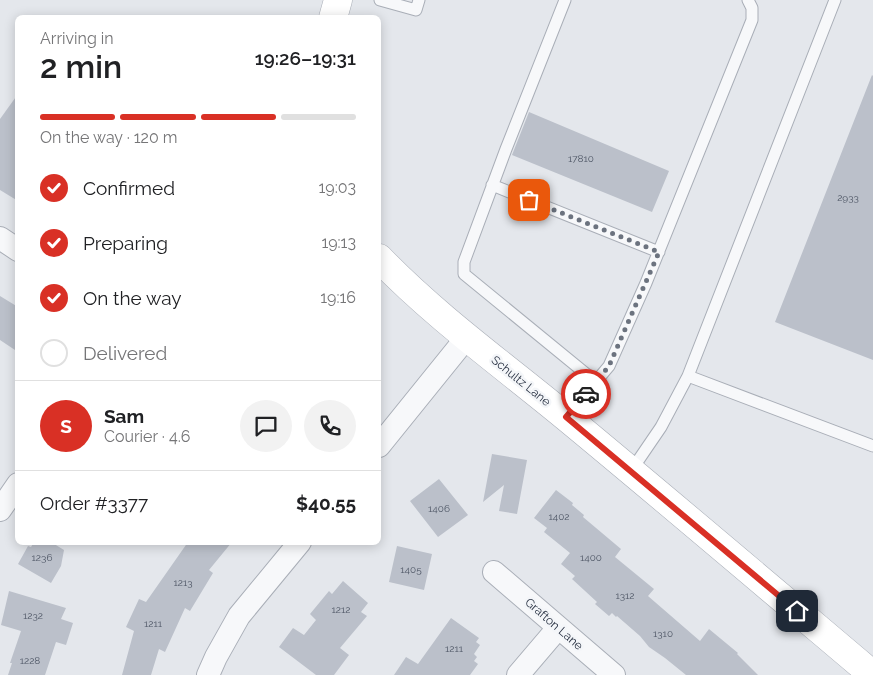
<!DOCTYPE html>
<html lang="en">
<head>
<meta charset="utf-8">
<style>
  body { margin:0; font-family:Raleway,sans-serif; background:#f2f2f2; color:#202124; height:100vh; display:flex; flex-direction:column; font-size:19px; white-space:nowrap }
  * { box-sizing:border-box; margin:0 }
  p { font-size:16px; color:#757577 }
  .icon { flex:none; width:28px; height:28px; fill:none; stroke:currentColor; stroke-width:2; stroke-linecap:round; stroke-linejoin:round }
  .map { position:relative; flex:1; overflow:hidden }
  .sheet { position:absolute; left:15px; top:15px; width:366px; height:530px; display:flex; flex-direction:column; background:#fff; border-radius:8px; box-shadow:0 2px 12px #0003 }
  .sheet>* { flex:none }
  .pin { position:absolute; display:grid; place-items:center; width:42px; height:42px; color:#fff; margin:-21px; border-radius:10px; box-shadow:0 2px 8px #0006 }
  .courier { position:absolute; display:grid; place-items:center; width:50px; height:50px; margin:-25px; border:4px solid #d93025; border-radius:50%; background:#fff; color:#222; box-shadow:0 1px 6px #0007 }
  .overview em { font-style:normal; font-weight:600 }
  .overview div { display:flex; flex-direction:column-reverse }
  .overview { display:flex; align-items:center; justify-content:space-between; height:85px; padding:0 25px }
  h1 { font-size:32px; font-weight:600; line-height:38px }
  .bar { display:grid; grid-template-columns:repeat(4,1fr); gap:8px 5px; align-content:center; height:60px; padding:0 25px }
  .bar i { height:6px; border-radius:4px; background:#e0e0e0 }
  .bar .selected { background:#d93025 }
  .bar p { grid-column:span 4 }
  .line { display:flex; align-items:center; gap:12px; padding:0 25px; border-top:1px solid #e0e0e0 }
  .line div { flex:1 }
  .round { display:grid; place-items:center; flex:none; width:52px; height:52px; border-radius:26px; background:#f2f2f2 }
  ol { padding:0 25px; list-style:none }
  li { display:flex; align-items:center; gap:15px; height:55px }
  li p { margin-inline-start:auto }
  li .icon { padding:5px; border-radius:50%; background:#d93025; color:#fff; stroke-width:4 }
  li:last-child { color:#757577 }
  li i { width:28px; height:28px; border:2px solid #e0e0e0; border-radius:50% }
  .map>svg:first-child { display:block }
</style>
</head>
<body>
<div class="map">
<svg width="873" height="675" viewBox="0 0 873 675">
  <rect width="100%" height="100%" fill="#e4e7ec"/>
  <!-- building -->
  <path fill="#bbc0ca" d="M 872,75 L 873,76 L 873,360 L 775,322 Z
    M 18,94 L 18,201 L 0,190 L 0,119 Z
    M 529,112 L 669,171 L 652,212 L 512,155 Z
    M 0,296 L 18,307 L 18,352 L 0,340 Z
    M 492,454 L 527,460 L 517,514 L 499,511 L 504,485 L 483,502 Z
    M 439,479 L 468,515 L 438,537 L 410,501 Z
    M 556,490 L 573,503 L 572,505 L 584,515 L 583,517 L 621,549 L 615,557 L 654,589 L 648,596 L 700,641 L 709,629 L 738,653 L 737,654 L 758,675 L 686,675 L 665,658 L 649,647 L 640,636 L 617,616 L 616,617 L 612,613 L 609,616 L 595,604 L 597,602 L 572,579 L 575,576 L 561,564 L 570,553 L 544,532 L 547,528 L 534,518 Z
    M 34,542 L 51,542 L 64,550 L 61,566 L 51,583 L 18,564 L 28,546 L 31,547 Z
    M 188,542 L 232,542 L 209,570 L 213,573 L 190,611 L 185,608 L 165,652 L 159,649 L 151,675 L 122,675 L 134,631 L 126,627 L 139,599 L 146,602 Z
    M 397,546 L 432,554 L 424,590 L 389,582 Z
    M 343,581 L 368,603 L 361,612 L 367,616 L 340,648 L 349,655 L 334,675 L 316,675 L 279,647 L 293,628 L 304,635 L 316,620 L 310,614 L 329,591 L 332,594 Z
    M 9,591 L 66,608 L 61,619 L 73,623 L 66,645 L 56,642 L 45,675 L 8,675 L 12,663 L 10,663 L 21,631 L 1,625 Z
    M 451,618 L 479,638 L 476,642 L 480,645 L 474,654 L 477,657 L 474,661 L 478,664 L 470,675 L 394,675 L 406,657 L 418,664 Z"/>
  <g fill="none" stroke-linecap="round" stroke-linejoin="round">
    <!-- lane casing -->
    <g stroke="#a9aeb7" stroke-width="13">
      <path id="lane" d="M 380,0 L 416,10 L 419,0
        M 565,0 L 506,149 L 464,262 L 464,274 L 596,382
        M 492,185 L 659,252
        M 688,376 L 873,446
        M 566,417 L 609,366 L 646,283 L 752,20 L 752,8 L 748,0
        M 631,471 L 661,427 L 688,376 L 835,0"/>
    </g>
    <!-- street casing -->
    <g stroke="#a9aeb7" stroke-width="24">
      <path id="street" d="M 0,238 L 18,250
        M 379,446 L 467,337
        M 0,510 L 18,484
        M 494,572 L 614,675
        M 208,675 L 216,657 L 239,616 L 300,542
        M 518,675 L 558,628"/>
    </g>
    <!-- secondary casing -->
    <g stroke="#a9aeb7" stroke-width="29">
      <path id="secondary" d="M 333,18 L 338,0
        M 379,258 C 436,317 503,365 566,417 C 669,502 771,589 873,675"/>
    </g>
    <!-- lane -->
    <use href="#lane" stroke="#f7f8fa" stroke-width="11"/>
    <!-- street -->
    <use href="#street" stroke="#f7f8fa" stroke-width="22"/>
    <!-- secondary -->
    <use href="#secondary" stroke="#fff" stroke-width="28"/>
  </g>
  <g fill="none" stroke-linecap="round" stroke-linejoin="round">
    <!-- done -->
    <path stroke="#6c737f" stroke-width="5" stroke-dasharray="0 9" d="M 529,200 L 659,252 L 609,366 L 586,394"/>
    <!-- route -->
    <path stroke="#d93025" stroke-width="6" d="M 586,394 L 566,417 L 797,611"/>
  </g>
  <g text-anchor="middle" stroke-width="5" stroke-linejoin="round" paint-order="stroke">
    <!-- number labels -->
    <g font-size="10" fill="#4f5766">
      <text x="581" y="162">17810</text>
      <text x="848" y="201">2933</text>
      <text x="439" y="512">1406</text>
      <text x="559" y="520">1402</text>
      <text x="42" y="561">1236</text>
      <text x="591" y="561">1400</text>
      <text x="411" y="573">1405</text>
      <text x="183" y="586">1213</text>
      <text x="625" y="599">1312</text>
      <text x="341" y="613">1212</text>
      <text x="33" y="619">1232</text>
      <text x="153" y="627">1211</text>
      <text x="663" y="637">1310</text>
      <text x="454" y="652">1211</text>
      <text x="30" y="664">1228</text>
    </g>
    <!-- street labels -->
    <g font-size="12" fill="#2b3445" stroke="#f4f6f9">
      <text transform="translate(521 381) rotate(39)" y="4">Schultz Lane</text>
      <text transform="translate(554 624) rotate(41)" y="4">Grafton Lane</text>
    </g>
  </g>
</svg>
<div class="pin" style="left:529px;top:200px;background:#ea580c"><svg class="icon" aria-label="bag" viewBox="0 0 24 24"><path d="M5 8h14l-1 12H6zM9 8a3 3 0 0 1 6 0"/></svg></div>
<div class="pin" style="left:797px;top:611px;background:#1f2937"><svg class="icon" aria-label="home" viewBox="0 0 24 24"><path d="M3 11l9-7 9 7M6 9v11h12V9"/></svg></div>
<div class="courier" style="left:586px;top:394px"><svg class="icon" aria-label="car" viewBox="0 0 24 24"><path d="M5 17H2v-5l4-1 3-4h7l3 4 3 1v5h-3M9 17h6M6 11h13"/><circle cx="7" cy="17" r="2"/><circle cx="17" cy="17" r="2"/></svg></div>
<section class="sheet">
<div class="overview"><div><h1>2 min</h1><p>Arriving in</p></div><em>19:26–19:31</em></div>
<div class="bar"><i class="selected"></i><i class="selected"></i><i class="selected"></i><i></i><p>On the way · 120 m</p></div>
<ol>
<li><svg class="icon" aria-label="check" viewBox="0 0 24 24"><path d="M5 12l5 5 9-10"/></svg>Confirmed<p>19:03</p></li>
<li><svg class="icon" aria-label="check" viewBox="0 0 24 24"><path d="M5 12l5 5 9-10"/></svg>Preparing<p>19:13</p></li>
<li><svg class="icon" aria-label="check" viewBox="0 0 24 24"><path d="M5 12l5 5 9-10"/></svg>On the way<p>19:16</p></li>
<li><i></i>Delivered</li>
</ol>
<div class="line" style="height:90px"><b class="round" style="background:#d93025;color:#fff">S</b><div><b>Sam</b><p>Courier · 4.6</p></div><a class="round"><svg class="icon" aria-label="chat" viewBox="0 0 24 24"><path d="M4 5h16v11H9l-5 4z"/></svg></a><a class="round"><svg class="icon" aria-label="phone" viewBox="0 0 24 24"><path d="M5 4h4l2 5-3 2q2 4 5 5l2-3 5 2v4C11 20 4 13 5 4z"/></svg></a></div>
<div class="line" style="height:65px"><div>Order #3377</div><b>$40.55</b></div>
</section>
</div>
</body>
</html>
